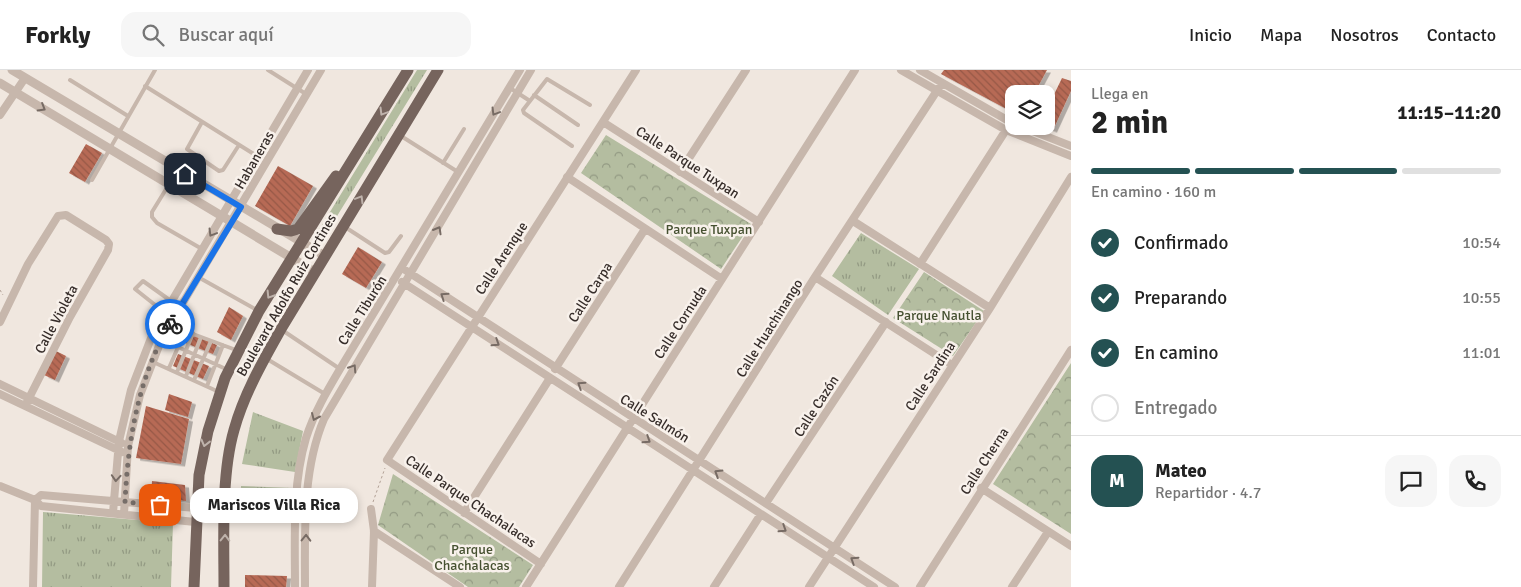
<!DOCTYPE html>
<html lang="es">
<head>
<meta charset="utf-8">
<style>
  body { margin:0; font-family:Signika,sans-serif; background:#f6f6f6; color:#222; height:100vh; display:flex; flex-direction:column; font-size:19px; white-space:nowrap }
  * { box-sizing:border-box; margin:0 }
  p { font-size:16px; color:#767676 }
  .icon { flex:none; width:28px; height:28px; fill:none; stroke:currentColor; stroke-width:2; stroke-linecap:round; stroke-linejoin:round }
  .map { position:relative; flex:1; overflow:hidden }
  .side { display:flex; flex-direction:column; background:#fff; width:450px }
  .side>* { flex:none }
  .controls { position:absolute; left:1005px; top:15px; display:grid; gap:10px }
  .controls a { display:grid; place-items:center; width:50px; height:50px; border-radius:10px; background:#fff; box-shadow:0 2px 8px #0003; font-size:25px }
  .pin { position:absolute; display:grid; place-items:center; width:42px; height:42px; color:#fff; margin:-21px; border-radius:10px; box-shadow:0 2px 8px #0006 }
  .courier { position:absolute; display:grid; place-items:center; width:50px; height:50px; margin:-25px; border:4px solid #1a73e8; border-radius:50%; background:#fff; color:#222; box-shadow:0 1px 6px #0007 }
  .bubble { position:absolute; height:35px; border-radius:15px; background:#fff; box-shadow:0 2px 8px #0003; font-size:16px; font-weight:700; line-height:35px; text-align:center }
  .overview em { font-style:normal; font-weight:700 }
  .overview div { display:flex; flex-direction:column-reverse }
  .overview { display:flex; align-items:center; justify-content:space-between; height:85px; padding:0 20px }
  h1 { font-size:32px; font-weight:700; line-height:38px }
  .bar { display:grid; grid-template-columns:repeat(4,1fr); gap:8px 5px; align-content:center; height:60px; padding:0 20px }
  .bar i { height:6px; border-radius:4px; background:#e0e0e0 }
  .bar .selected { background:#245152 }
  .bar p { grid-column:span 4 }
  .line { display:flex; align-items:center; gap:12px; padding:0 20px; border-top:1px solid #e0e0e0 }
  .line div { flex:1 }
  .round { display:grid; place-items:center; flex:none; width:52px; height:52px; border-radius:15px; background:#f6f6f6 }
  ol { padding:0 20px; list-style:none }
  li { display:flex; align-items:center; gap:15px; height:55px }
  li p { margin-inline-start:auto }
  li .icon { padding:5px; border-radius:50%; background:#245152; color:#fff; stroke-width:4 }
  li:last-child { color:#767676 }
  li i { width:28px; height:28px; border:2px solid #e0e0e0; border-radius:50% }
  header { display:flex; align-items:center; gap:30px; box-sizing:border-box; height:70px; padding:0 25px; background:#fff; border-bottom:1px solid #e0e0e0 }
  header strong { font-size:24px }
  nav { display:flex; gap:28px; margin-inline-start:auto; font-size:18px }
  .search { width:350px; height:45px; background:#f6f6f6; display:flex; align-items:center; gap:12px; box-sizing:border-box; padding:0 18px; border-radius:15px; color:#767676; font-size:19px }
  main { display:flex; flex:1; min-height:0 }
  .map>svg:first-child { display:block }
</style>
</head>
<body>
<header>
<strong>Forkly</strong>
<div class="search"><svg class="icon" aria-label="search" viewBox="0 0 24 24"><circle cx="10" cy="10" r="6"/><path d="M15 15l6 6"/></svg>Buscar aquí</div>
<nav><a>Inicio</a><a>Mapa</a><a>Nosotros</a><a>Contacto</a></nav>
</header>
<main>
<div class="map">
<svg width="1071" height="517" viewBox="0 0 1071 517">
  <defs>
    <pattern id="grass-tufts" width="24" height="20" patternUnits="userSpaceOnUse" patternTransform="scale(1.25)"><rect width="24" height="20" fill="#b4bda0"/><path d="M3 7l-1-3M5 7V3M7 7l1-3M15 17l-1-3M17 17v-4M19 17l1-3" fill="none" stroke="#939a83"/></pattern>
    <pattern id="park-crowns" width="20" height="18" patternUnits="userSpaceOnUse" patternTransform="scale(1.25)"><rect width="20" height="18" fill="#b4bda0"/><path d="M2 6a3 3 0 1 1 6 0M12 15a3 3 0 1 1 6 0" fill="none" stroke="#939a83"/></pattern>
    <pattern id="building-back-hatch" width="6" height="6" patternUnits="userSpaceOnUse" patternTransform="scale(1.25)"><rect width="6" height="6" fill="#b76a55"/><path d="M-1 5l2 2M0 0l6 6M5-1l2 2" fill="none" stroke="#965847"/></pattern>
    <filter id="shadow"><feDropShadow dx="4" dy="2.5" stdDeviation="0" flood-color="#0004"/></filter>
  </defs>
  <rect width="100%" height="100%" fill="#f0e7df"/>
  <!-- grass -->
  <path fill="url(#grass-tufts)" d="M 417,0 L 427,0 L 326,164 L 317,175 L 314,174 L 314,168 Z
    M 861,163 L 919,199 L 888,245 L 832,206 Z
    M 253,342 L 303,361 L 295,402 L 242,394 Z
    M 241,416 L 294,418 L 293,447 L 240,443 Z
    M 43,442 L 173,453 L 171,517 L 42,517 Z"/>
  <!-- park -->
  <path fill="url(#park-crowns)" d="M 606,65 L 751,154 L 721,199 L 581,103 Z
    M 924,202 L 984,241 L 953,286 L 893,248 Z
    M 1071,293 L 1071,464 L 993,414 Z
    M 393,404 L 533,495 L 519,517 L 468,517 L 378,455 Z"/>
  <!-- building -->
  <path fill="url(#building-back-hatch)" filter="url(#shadow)" d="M 944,0 L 1047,0 L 1034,24 L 1014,24 L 1014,43 L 941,4 Z
    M 1062,8 L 1071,11 L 1071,21 L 1053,60 L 1042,56 L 1046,56 L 1046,41 Z
    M 86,74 L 102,83 L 85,112 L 69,103 Z
    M 278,96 L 313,116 L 290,156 L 255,136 Z
    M 358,177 L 382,192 L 366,218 L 342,204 Z
    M 229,237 L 243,246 L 231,270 L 217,262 Z
    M 187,262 L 217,275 L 213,284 L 183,272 Z
    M 56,281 L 66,286 L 55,310 L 44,305 Z
    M 178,284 L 209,296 L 203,309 L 173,296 Z
    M 169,324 L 192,332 L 188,347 L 165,340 Z
    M 146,336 L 189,349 L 181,394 L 136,388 Z
    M 152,411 L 185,415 L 186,431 L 151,427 Z
    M 245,505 L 287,506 L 286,517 L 245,517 Z"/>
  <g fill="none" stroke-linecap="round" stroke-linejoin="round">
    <!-- path -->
    <path stroke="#b2a196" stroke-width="1" stroke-dasharray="2.5 2.5" stroke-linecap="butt" d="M 0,220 L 3,225
      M 373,432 L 385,398"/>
    <!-- service -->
    <path stroke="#c7b7ac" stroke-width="4" d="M 268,0 L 306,24
      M 70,10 L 128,46
      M 145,16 L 257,86
      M 510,18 L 530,31
      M 534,25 L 578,55
      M 202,52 L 187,79 L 219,101 L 223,100 L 239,75
      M 401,66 L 458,102
      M 572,76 L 524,43 L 523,40 L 547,9 L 590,35
      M 443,93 L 464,59
      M 92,110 L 155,0
      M 168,116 L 152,142 L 152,147 L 157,153 L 202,179
      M 345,157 L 385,183 L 389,182 L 401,166
      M 198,207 L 257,240
      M 164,242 L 135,219 L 143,211 L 171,231
      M 157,256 L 182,267
      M 282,260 L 340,299
      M 178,277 L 228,300
      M 267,289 L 325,324
      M 153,292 L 219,322
      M 169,298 L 185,261 L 236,280
      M 177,302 L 193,263
      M 186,306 L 201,267
      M 194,310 L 211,271
      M 207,316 L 223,275"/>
    <!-- minor -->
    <path stroke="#c7b7ac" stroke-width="8" d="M 901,0 L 1006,60 L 1071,86
      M 920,0 L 1014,54
      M 0,45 L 25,8
      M 603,52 L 759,152
      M 1020,56 L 1071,76
      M 680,102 L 746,0
      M 567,107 L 722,209
      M 853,151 L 990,238
      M 920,194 L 1006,60
      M 402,198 L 895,517
      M 815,207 L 952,295
      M 402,212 L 874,517
      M 0,252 L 28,194 L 58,146 L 66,145 L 106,170 L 109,174 L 108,180 L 70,247 L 25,336
      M 555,299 L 645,159
      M 0,314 L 122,373
      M 0,324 L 122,382
      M 0,416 L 35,430 L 41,436 L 195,452
      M 981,418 L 1071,476
      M 35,430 L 41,425 L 196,438
      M 766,433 L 886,252
      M 371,439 L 374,461 L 372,517
      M 113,443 L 119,371 L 131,320 L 153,263 L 308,0
      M 464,443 L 550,308
      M 124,444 L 128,376 L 140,325 L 162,268 L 321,0
      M 374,461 L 460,517
      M 541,494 L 387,390 L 636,0
      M 33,517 L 35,430
      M 295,517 C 295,468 292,415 306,368 C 314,343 327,321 340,299 L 520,0
      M 305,517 C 305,462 302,401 324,349 L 531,0
      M 526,517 L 855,0
      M 619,517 L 815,207 L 942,13
      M 714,517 L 761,444
      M 809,517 L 990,238 L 1071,107
      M 920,517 L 1071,280
      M 1012,517 L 1048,462"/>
    <!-- tertiary -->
    <path stroke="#c7b7ac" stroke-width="9" d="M 12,0 L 325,186
      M 0,13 L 315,202"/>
    <!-- primary -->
    <path stroke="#76645d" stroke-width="11" d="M 277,159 L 291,161 L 298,159 L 336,106
      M 194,517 L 199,405 L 208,361 L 225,308 L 259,241 L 408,0
      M 224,517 C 224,469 221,405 234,360 C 244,324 263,291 281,259 L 438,0"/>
  </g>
  <!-- one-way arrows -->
  <defs><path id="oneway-chevron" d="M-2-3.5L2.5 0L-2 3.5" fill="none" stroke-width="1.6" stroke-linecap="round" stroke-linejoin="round" transform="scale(1.25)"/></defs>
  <g stroke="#776b64">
    <use href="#oneway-chevron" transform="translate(42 38) rotate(31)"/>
    <use href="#oneway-chevron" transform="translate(495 42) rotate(121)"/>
    <use href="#oneway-chevron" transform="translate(438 160) rotate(-60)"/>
    <use href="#oneway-chevron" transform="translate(212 163) rotate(121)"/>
    <use href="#oneway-chevron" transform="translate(444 226) rotate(-146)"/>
    <use href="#oneway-chevron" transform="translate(496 273) rotate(33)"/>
    <use href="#oneway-chevron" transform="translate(353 298) rotate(-57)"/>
    <use href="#oneway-chevron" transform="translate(581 315) rotate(-147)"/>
    <use href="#oneway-chevron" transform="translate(315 347) rotate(114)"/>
    <use href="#oneway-chevron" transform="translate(647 370) rotate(33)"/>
    <use href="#oneway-chevron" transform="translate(718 403) rotate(-148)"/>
    <use href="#oneway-chevron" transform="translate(116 408) rotate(94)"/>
    <use href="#oneway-chevron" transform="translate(783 459) rotate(33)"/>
    <use href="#oneway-chevron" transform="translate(306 468) rotate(-89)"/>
    <use href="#oneway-chevron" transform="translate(854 490) rotate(-147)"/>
  </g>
  <g stroke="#beb2ab">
    <use href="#oneway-chevron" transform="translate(383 42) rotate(121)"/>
    <use href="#oneway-chevron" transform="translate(360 129) rotate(-59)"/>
    <use href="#oneway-chevron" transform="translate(270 225) rotate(122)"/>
    <use href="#oneway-chevron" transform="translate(205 373) rotate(104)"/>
    <use href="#oneway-chevron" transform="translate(225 468) rotate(-89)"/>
  </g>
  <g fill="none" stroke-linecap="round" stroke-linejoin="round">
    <!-- done -->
    <path stroke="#776e69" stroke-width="5" stroke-dasharray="0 9" d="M 160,435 L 125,432 C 128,370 138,308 170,254"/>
    <!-- route -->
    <path stroke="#1a73e8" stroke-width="6" d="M 170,254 L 241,137 L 185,104"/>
  </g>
  <g text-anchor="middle" stroke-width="5" stroke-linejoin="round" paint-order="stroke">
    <!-- street labels -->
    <g font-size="14" fill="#362d2a" stroke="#f8f1eb">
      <text transform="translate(254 90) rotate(-60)" y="5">Habaneras</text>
      <text transform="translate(688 92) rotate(33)" y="5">Calle Parque Tuxpan</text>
      <text transform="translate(501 188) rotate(-57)" y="5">Calle Arenque</text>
      <text transform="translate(590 222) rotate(-57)" y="5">Calle Carpa</text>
      <text transform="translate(286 225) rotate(-60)" y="5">Boulevard Adolfo Ruiz Cortines</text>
      <text transform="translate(362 240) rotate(-58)" y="5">Calle Tiburón</text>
      <text transform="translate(56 249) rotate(-62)" y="5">Calle Violeta</text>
      <text transform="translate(680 252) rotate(-57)" y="5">Calle Cornuda</text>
      <text transform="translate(769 258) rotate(-58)" y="5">Calle Huachinango</text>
      <text transform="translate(930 306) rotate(-57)" y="5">Calle Sardina</text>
      <text transform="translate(816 336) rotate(-57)" y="5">Calle Cazón</text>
      <text transform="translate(655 348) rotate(32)" y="5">Calle Salmón</text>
      <text transform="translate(984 391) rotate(-57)" y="5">Calle Cherna</text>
      <text transform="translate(471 431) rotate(34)" y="5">Calle Parque Chachalacas</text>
    </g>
    <!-- park labels -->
    <g font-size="14" fill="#465131" stroke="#f8f1eb">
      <text x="709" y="164">Parque Tuxpan</text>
      <text x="939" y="250">Parque Nautla</text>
      <text x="472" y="484">Parque<tspan x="472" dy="16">Chachalacas</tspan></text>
    </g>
  </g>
</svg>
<div class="controls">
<a><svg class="icon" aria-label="layers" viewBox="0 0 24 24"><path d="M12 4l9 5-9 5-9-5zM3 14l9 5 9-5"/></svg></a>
</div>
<div class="pin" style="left:160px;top:435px;background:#ea580c"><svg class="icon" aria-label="bag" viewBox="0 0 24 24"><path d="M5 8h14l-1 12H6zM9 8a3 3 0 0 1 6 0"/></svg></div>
<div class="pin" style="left:185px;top:104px;background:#1f2937"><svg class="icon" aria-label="home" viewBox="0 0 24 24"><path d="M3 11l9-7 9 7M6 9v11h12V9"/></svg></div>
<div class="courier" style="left:170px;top:254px"><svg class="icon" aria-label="bike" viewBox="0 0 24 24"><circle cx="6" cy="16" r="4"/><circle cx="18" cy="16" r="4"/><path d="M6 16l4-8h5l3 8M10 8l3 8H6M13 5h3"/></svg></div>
<div class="bubble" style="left:190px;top:418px;width:168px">Mariscos Villa Rica</div>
</div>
<section class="side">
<div class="overview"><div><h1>2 min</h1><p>Llega en</p></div><em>11:15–11:20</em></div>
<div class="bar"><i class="selected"></i><i class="selected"></i><i class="selected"></i><i></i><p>En camino · 160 m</p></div>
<ol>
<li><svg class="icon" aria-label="check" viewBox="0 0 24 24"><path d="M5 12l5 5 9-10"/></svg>Confirmado<p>10:54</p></li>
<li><svg class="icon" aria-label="check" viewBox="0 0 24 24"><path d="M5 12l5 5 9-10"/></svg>Preparando<p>10:55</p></li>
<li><svg class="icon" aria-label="check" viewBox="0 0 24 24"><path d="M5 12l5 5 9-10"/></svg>En camino<p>11:01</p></li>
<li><i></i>Entregado</li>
</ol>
<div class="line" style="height:90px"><b class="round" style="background:#245152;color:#fff">M</b><div><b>Mateo</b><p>Repartidor · 4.7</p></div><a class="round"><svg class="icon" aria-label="chat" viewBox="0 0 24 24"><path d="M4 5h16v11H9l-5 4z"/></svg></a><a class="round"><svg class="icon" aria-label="phone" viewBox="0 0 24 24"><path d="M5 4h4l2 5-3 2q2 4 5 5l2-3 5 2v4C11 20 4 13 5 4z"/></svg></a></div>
</section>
</main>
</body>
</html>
